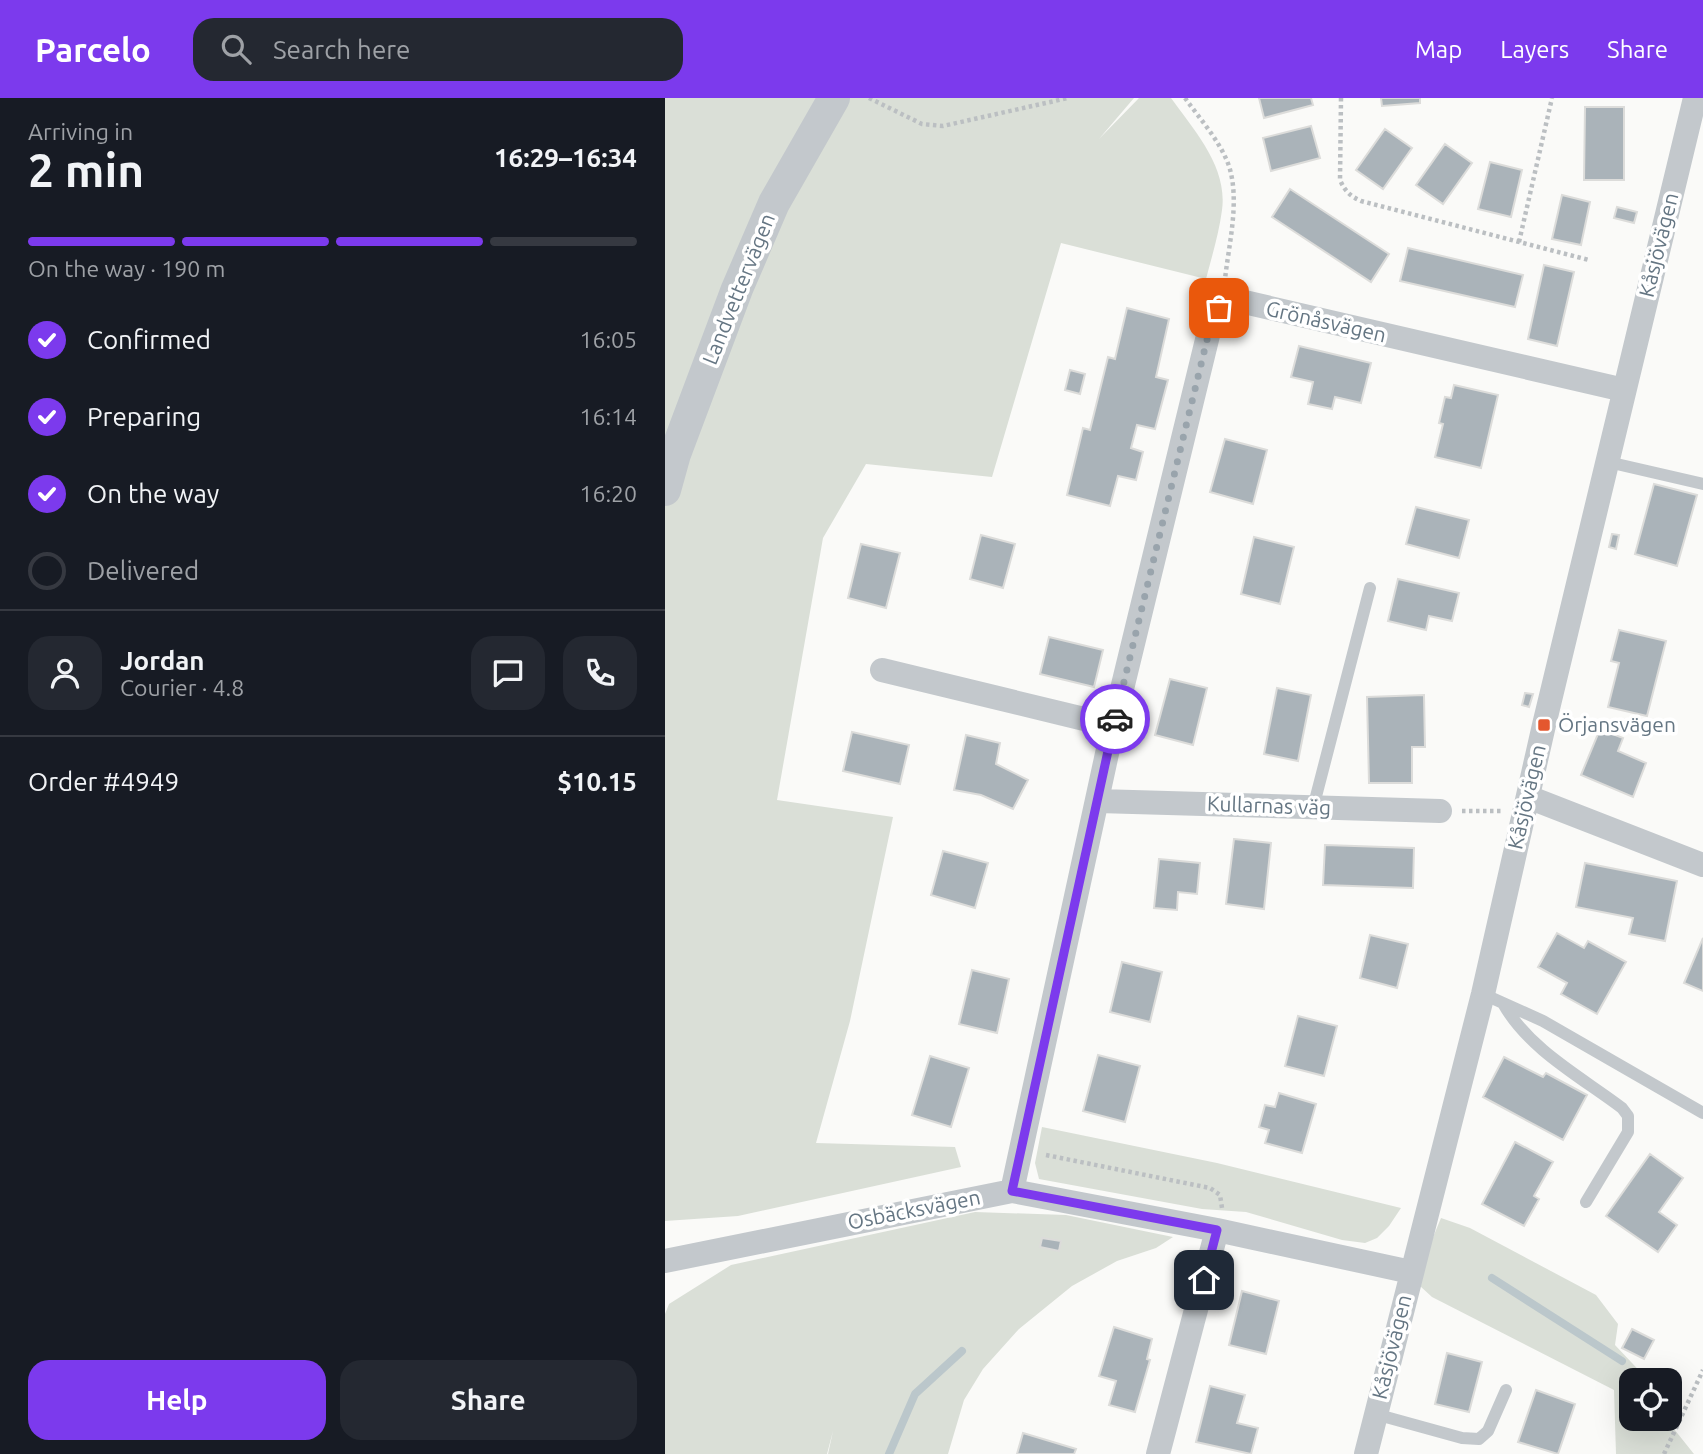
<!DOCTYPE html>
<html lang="en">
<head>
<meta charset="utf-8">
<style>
  body { margin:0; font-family:Ubuntu,sans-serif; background:#242831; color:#f1f3f6; height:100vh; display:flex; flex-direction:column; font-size:26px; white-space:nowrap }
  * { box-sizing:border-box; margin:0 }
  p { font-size:23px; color:#9ea1a6 }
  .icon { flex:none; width:38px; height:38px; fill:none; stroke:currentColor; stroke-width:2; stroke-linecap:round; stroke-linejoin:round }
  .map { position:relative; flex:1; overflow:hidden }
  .sheet { display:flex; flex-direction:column; background:#171b24; width:665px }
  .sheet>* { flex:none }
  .tools { position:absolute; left:954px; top:1270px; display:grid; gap:14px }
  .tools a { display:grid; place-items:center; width:63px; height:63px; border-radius:14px; background:#171b24; box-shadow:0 7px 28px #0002; font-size:35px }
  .pin { position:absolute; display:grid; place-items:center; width:60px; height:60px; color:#fff; margin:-30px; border-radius:14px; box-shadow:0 4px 10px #0006 }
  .courier { position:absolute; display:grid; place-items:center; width:70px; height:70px; margin:-35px; border:5px solid #7c3aed; border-radius:50%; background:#fff; color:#222; box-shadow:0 2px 9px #0007 }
  .summary em { font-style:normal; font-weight:600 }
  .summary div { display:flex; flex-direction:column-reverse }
  .summary { display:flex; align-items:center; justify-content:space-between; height:119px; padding:0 28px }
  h1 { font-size:46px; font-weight:600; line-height:52px }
  .bar { display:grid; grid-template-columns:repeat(4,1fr); gap:10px 7px; align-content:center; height:84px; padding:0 28px }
  .bar i { height:9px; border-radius:5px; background:#363941 }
  .bar .current { background:#7c3aed }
  .bar p { grid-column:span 4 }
  .line { display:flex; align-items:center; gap:18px; padding:0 28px; border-top:2px solid #363941 }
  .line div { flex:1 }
  .round { display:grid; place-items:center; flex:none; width:74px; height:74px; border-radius:21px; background:#242831 }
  ol { padding:0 28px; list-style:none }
  li { display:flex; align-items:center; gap:21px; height:77px }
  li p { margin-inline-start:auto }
  li .icon { padding:7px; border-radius:50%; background:#7c3aed; color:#fff; stroke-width:4 }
  li:last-child { color:#9ea1a6 }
  li i { width:38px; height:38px; border:4px solid #363941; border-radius:50% }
  .cta { display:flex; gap:14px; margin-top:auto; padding:14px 28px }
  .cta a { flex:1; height:80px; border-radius:21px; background:#7c3aed; color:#fff; font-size:28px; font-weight:600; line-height:80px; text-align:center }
  .cta a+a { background:#242831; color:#f1f3f6 }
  header { display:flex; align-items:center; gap:42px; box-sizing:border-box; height:98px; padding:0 35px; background:#7c3aed; color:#fff }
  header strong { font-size:33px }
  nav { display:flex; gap:38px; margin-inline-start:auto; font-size:24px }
  .search { width:490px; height:63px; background:#242831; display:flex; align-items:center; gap:18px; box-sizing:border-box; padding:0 24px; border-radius:21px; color:#9ea1a6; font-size:26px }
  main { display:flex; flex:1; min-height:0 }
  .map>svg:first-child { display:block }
</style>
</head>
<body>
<header>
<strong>Parcelo</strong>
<div class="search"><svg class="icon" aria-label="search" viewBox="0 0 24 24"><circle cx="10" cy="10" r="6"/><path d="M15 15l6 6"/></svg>Search here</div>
<nav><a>Map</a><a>Layers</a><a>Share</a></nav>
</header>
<main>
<section class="sheet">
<div class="summary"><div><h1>2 min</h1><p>Arriving in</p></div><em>16:29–16:34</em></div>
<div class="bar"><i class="current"></i><i class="current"></i><i class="current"></i><i></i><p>On the way · 190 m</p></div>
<ol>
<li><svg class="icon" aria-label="check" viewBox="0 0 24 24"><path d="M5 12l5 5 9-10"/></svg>Confirmed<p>16:05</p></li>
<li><svg class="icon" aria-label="check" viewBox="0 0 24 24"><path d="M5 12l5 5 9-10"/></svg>Preparing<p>16:14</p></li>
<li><svg class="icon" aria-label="check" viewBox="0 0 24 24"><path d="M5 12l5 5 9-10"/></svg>On the way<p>16:20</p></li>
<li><i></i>Delivered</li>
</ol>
<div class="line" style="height:126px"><a class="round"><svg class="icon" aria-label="person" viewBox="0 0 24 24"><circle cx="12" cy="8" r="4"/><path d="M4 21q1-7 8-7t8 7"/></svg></a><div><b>Jordan</b><p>Courier · 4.8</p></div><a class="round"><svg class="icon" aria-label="chat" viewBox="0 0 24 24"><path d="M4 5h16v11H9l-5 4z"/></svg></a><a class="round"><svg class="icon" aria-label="phone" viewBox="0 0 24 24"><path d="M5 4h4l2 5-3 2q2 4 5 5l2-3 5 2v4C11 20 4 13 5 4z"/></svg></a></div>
<div class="line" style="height:91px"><div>Order #4949</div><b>$10.15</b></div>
<div class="cta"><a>Help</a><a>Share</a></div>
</section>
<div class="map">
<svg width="1038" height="1356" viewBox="0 0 1038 1356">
  <rect width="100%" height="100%" fill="#fafaf8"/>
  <!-- green -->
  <path fill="#dadfd7" d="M 0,0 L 469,0 L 434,41 L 474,0 L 506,0 C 529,32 563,69 557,112 C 554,135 547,158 541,181 L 396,145 L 327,379 L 201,366 L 158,440 L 112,702 L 228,719 L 185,923 L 151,1045 L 290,1049 L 296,1069 L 73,1118 L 0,1123 Z
    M 377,1029 L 552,1065 L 736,1110 L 724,1128 L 712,1140 L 700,1145 L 677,1142 L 581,1114 L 537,1111 L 374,1081 L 370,1065 Z
    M 310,1114 L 401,1117 L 508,1139 L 491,1150 L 452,1163 L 407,1188 L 354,1231 L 318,1271 L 299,1302 L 283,1356 L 163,1356 L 168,1333 L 162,1356 L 0,1356 L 0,1216 L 4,1206 L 66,1167 Z
    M 776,1120 L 805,1130 L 931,1197 L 953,1226 L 950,1247 L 984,1283 L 966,1283 L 966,1321 L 1001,1321 L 1029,1356 L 951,1356 L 949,1292 L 767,1199 L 755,1188 L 766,1144 Z"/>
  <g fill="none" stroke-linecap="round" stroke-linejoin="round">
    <!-- stream -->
    <path stroke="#bbc7cb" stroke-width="8" d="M 827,1180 L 957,1263
      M 224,1356 L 250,1296 L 297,1253"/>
  </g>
  <!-- building -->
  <path fill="#aab3b9" stroke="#dcdcda" stroke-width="2" d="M 594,0 L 646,0 L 648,7 L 599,20 Z
    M 716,0 L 755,0 L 755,5 L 717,8 Z
    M 920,9 L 959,9 L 959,82 L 919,82 Z
    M 646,28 L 655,60 L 606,73 L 598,40 Z
    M 720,31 L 747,50 L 718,91 L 691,72 Z
    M 780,46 L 807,65 L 778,106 L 751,87 Z
    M 825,64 L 857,72 L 846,119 L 813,111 Z
    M 625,91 L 724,156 L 706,184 L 607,119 Z
    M 897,97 L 925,104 L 916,147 L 887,141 Z
    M 952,109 L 972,114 L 969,125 L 949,120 Z
    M 743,150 L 858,177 L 850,209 L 735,183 Z
    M 879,167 L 909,174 L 892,248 L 863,241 Z
    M 462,210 L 504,221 L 491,279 L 503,282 L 490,331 L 472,327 L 466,350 L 478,354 L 471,382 L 453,378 L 445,408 L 402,397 L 418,330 L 425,332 L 443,259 L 450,261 Z
    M 634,248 L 706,265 L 696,305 L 670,299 L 667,311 L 643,306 L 648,284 L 626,279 Z
    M 405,272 L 420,276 L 415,296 L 400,292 Z
    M 789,287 L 833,297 L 816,370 L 770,359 L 778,326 L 774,325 L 780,299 L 786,300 Z
    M 560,341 L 602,352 L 588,406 L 545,394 Z
    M 989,386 L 1032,397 L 1012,468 L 970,456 Z
    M 751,409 L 804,422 L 794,460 L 741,446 Z
    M 947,436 L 954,437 L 951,451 L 944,449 Z
    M 316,437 L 350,446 L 338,490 L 305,481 Z
    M 589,439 L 629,449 L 615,506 L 576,496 Z
    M 196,446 L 235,455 L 221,510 L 183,500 Z
    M 733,481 L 794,495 L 787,523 L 764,518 L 761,532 L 723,523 Z
    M 954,532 L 1001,543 L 982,618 L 943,609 L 954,565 L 946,563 Z
    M 384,539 L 438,552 L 429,589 L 375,576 Z
    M 505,581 L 542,590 L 528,647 L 490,637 Z
    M 612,590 L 646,597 L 633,663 L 599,656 Z
    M 860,595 L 868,596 L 864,609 L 857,607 Z
    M 759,597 L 760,649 L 747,649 L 747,685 L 704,685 L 702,599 Z
    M 935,631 L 958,640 L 953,653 L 981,665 L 968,699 L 916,677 Z
    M 187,634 L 244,647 L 235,686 L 178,673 Z
    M 301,637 L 335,645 L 331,666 L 363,682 L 348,711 L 316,697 L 289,692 Z
    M 569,741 L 606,745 L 599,811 L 561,806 Z
    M 660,747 L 749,750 L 748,790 L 658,787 Z
    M 278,753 L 323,765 L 310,810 L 266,797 Z
    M 494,761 L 535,765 L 532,796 L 513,794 L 512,812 L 489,810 Z
    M 920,765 L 1012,783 L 1000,843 L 964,836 L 968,820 L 911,809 Z
    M 892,835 L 919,850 L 923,843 L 961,864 L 932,916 L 896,896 L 902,885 L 873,869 Z
    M 705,837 L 743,846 L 732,890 L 695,880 Z
    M 1038,840 L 1038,893 L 1019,885 Z
    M 457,864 L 497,874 L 485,924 L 445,914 Z
    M 307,872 L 344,881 L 332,935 L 294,926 Z
    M 633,918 L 672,928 L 659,978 L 620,968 Z
    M 433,957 L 475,968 L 460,1024 L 418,1013 Z
    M 265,958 L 304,970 L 286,1029 L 247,1017 Z
    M 839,959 L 878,979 L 881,975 L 922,997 L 898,1042 L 818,999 Z
    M 614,995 L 651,1006 L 637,1055 L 600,1045 L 604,1032 L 594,1029 L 600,1007 L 610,1009 Z
    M 850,1044 L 888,1064 L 869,1098 L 874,1101 L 859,1128 L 817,1106 Z
    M 985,1056 L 1018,1080 L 994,1114 L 1012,1127 L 993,1154 L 941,1118 Z
    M 377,1140 L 396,1143 L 394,1153 L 375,1149 Z
    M 577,1193 L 614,1203 L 601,1256 L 564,1247 Z
    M 449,1229 L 487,1241 L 482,1261 L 485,1262 L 470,1314 L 444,1307 L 451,1283 L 434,1278 Z
    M 967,1231 L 989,1242 L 979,1261 L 957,1250 Z
    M 782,1255 L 817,1264 L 804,1314 L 770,1306 Z
    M 545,1288 L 580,1297 L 572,1325 L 593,1330 L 586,1356 L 531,1344 Z
    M 871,1292 L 910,1306 L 893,1356 L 853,1344 Z
    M 358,1335 L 411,1351 L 409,1356 L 352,1356 Z"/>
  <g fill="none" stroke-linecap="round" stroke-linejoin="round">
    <!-- path -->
    <path stroke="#bbbfc2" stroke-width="4.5" stroke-dasharray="3.5 3.5" stroke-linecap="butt" d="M 204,0 L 257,26 L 278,28 L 403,0
      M 520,0 C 535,21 555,43 564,68 C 575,103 564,145 560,181
      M 676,0 L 675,82 C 680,93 685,98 696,103 L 924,162
      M 854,144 L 887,0
      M 797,713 L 837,713
      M 381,1057 L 545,1090 L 555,1097 L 557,1110
      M 999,1356 L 1038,1272"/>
    <!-- service -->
    <path stroke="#c3c8cc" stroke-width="12" d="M 943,364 L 1038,386
      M 648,710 L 705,490
      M 818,896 L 878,923 L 1038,1015
      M 839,907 C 865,952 916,979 957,1010 L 963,1018 L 963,1034 L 921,1104
      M 710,1316 L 797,1340 L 814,1341 L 823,1333 L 841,1292"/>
    <!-- minor -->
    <path stroke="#c3c8cc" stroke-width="24" d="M 217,572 L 448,628
      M 863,699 L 1038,767
      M 433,703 L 775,713
      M 347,1093 L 448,628 L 547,221 C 555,209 560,205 575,203 L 959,292
      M 0,1163 L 347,1093 L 552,1132 L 746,1174
      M 493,1356 L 552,1132
      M 701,1356 L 818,896 L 879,627 L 1030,0"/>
    <!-- tertiary -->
    <path stroke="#c3c8cc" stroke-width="32" d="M 0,392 L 10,356 L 72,191 L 109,105 L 169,0"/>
  </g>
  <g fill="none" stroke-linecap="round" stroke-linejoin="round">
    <!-- done -->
    <path stroke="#99a4ac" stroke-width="7" stroke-dasharray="0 12.6" d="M 450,621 L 547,221 L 554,210"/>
    <!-- route -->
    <path stroke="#7c3aed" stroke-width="9" d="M 450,621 L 347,1093 L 552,1132 L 539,1182"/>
  </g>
  <!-- markers -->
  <rect fill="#e4572e" stroke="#fff" stroke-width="2.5" x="872" y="620" width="14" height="14" rx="3.5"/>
  <g text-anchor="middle" stroke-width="7" stroke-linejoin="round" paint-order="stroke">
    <!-- street labels -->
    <g font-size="21" fill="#657683" stroke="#fff">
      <text transform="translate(994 147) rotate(-76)" y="7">Kåsjövägen</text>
      <text transform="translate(74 191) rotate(-68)" y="7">Landvettervägen</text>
      <text transform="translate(661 224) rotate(13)" y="7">Grönåsvägen</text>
      <text transform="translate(862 699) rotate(-77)" y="7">Kåsjövägen</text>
      <text transform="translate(604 708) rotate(2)" y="7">Kullarnas väg</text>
      <text transform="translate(249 1112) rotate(-11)" y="7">Osbäcksvägen</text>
      <text transform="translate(727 1249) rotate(-76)" y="7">Kåsjövägen</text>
    </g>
    <!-- poi labels -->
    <g font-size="21" fill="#657683" stroke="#fff" text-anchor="start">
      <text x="893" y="634">Örjansvägen</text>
    </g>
  </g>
</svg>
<div class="tools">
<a><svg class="icon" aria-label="locate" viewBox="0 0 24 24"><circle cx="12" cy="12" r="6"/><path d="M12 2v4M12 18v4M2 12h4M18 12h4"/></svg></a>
</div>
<div class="pin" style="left:554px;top:210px;background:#ea580c"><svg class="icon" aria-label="bag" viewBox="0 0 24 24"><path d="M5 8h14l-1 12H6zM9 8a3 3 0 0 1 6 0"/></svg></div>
<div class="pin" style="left:539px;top:1182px;background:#1f2937"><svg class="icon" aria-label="home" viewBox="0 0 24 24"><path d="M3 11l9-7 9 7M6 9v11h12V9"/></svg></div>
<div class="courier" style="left:450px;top:621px"><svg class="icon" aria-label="car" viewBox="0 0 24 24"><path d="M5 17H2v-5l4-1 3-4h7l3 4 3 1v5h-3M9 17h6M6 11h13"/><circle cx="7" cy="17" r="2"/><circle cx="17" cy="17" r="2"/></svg></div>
</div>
</main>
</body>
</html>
